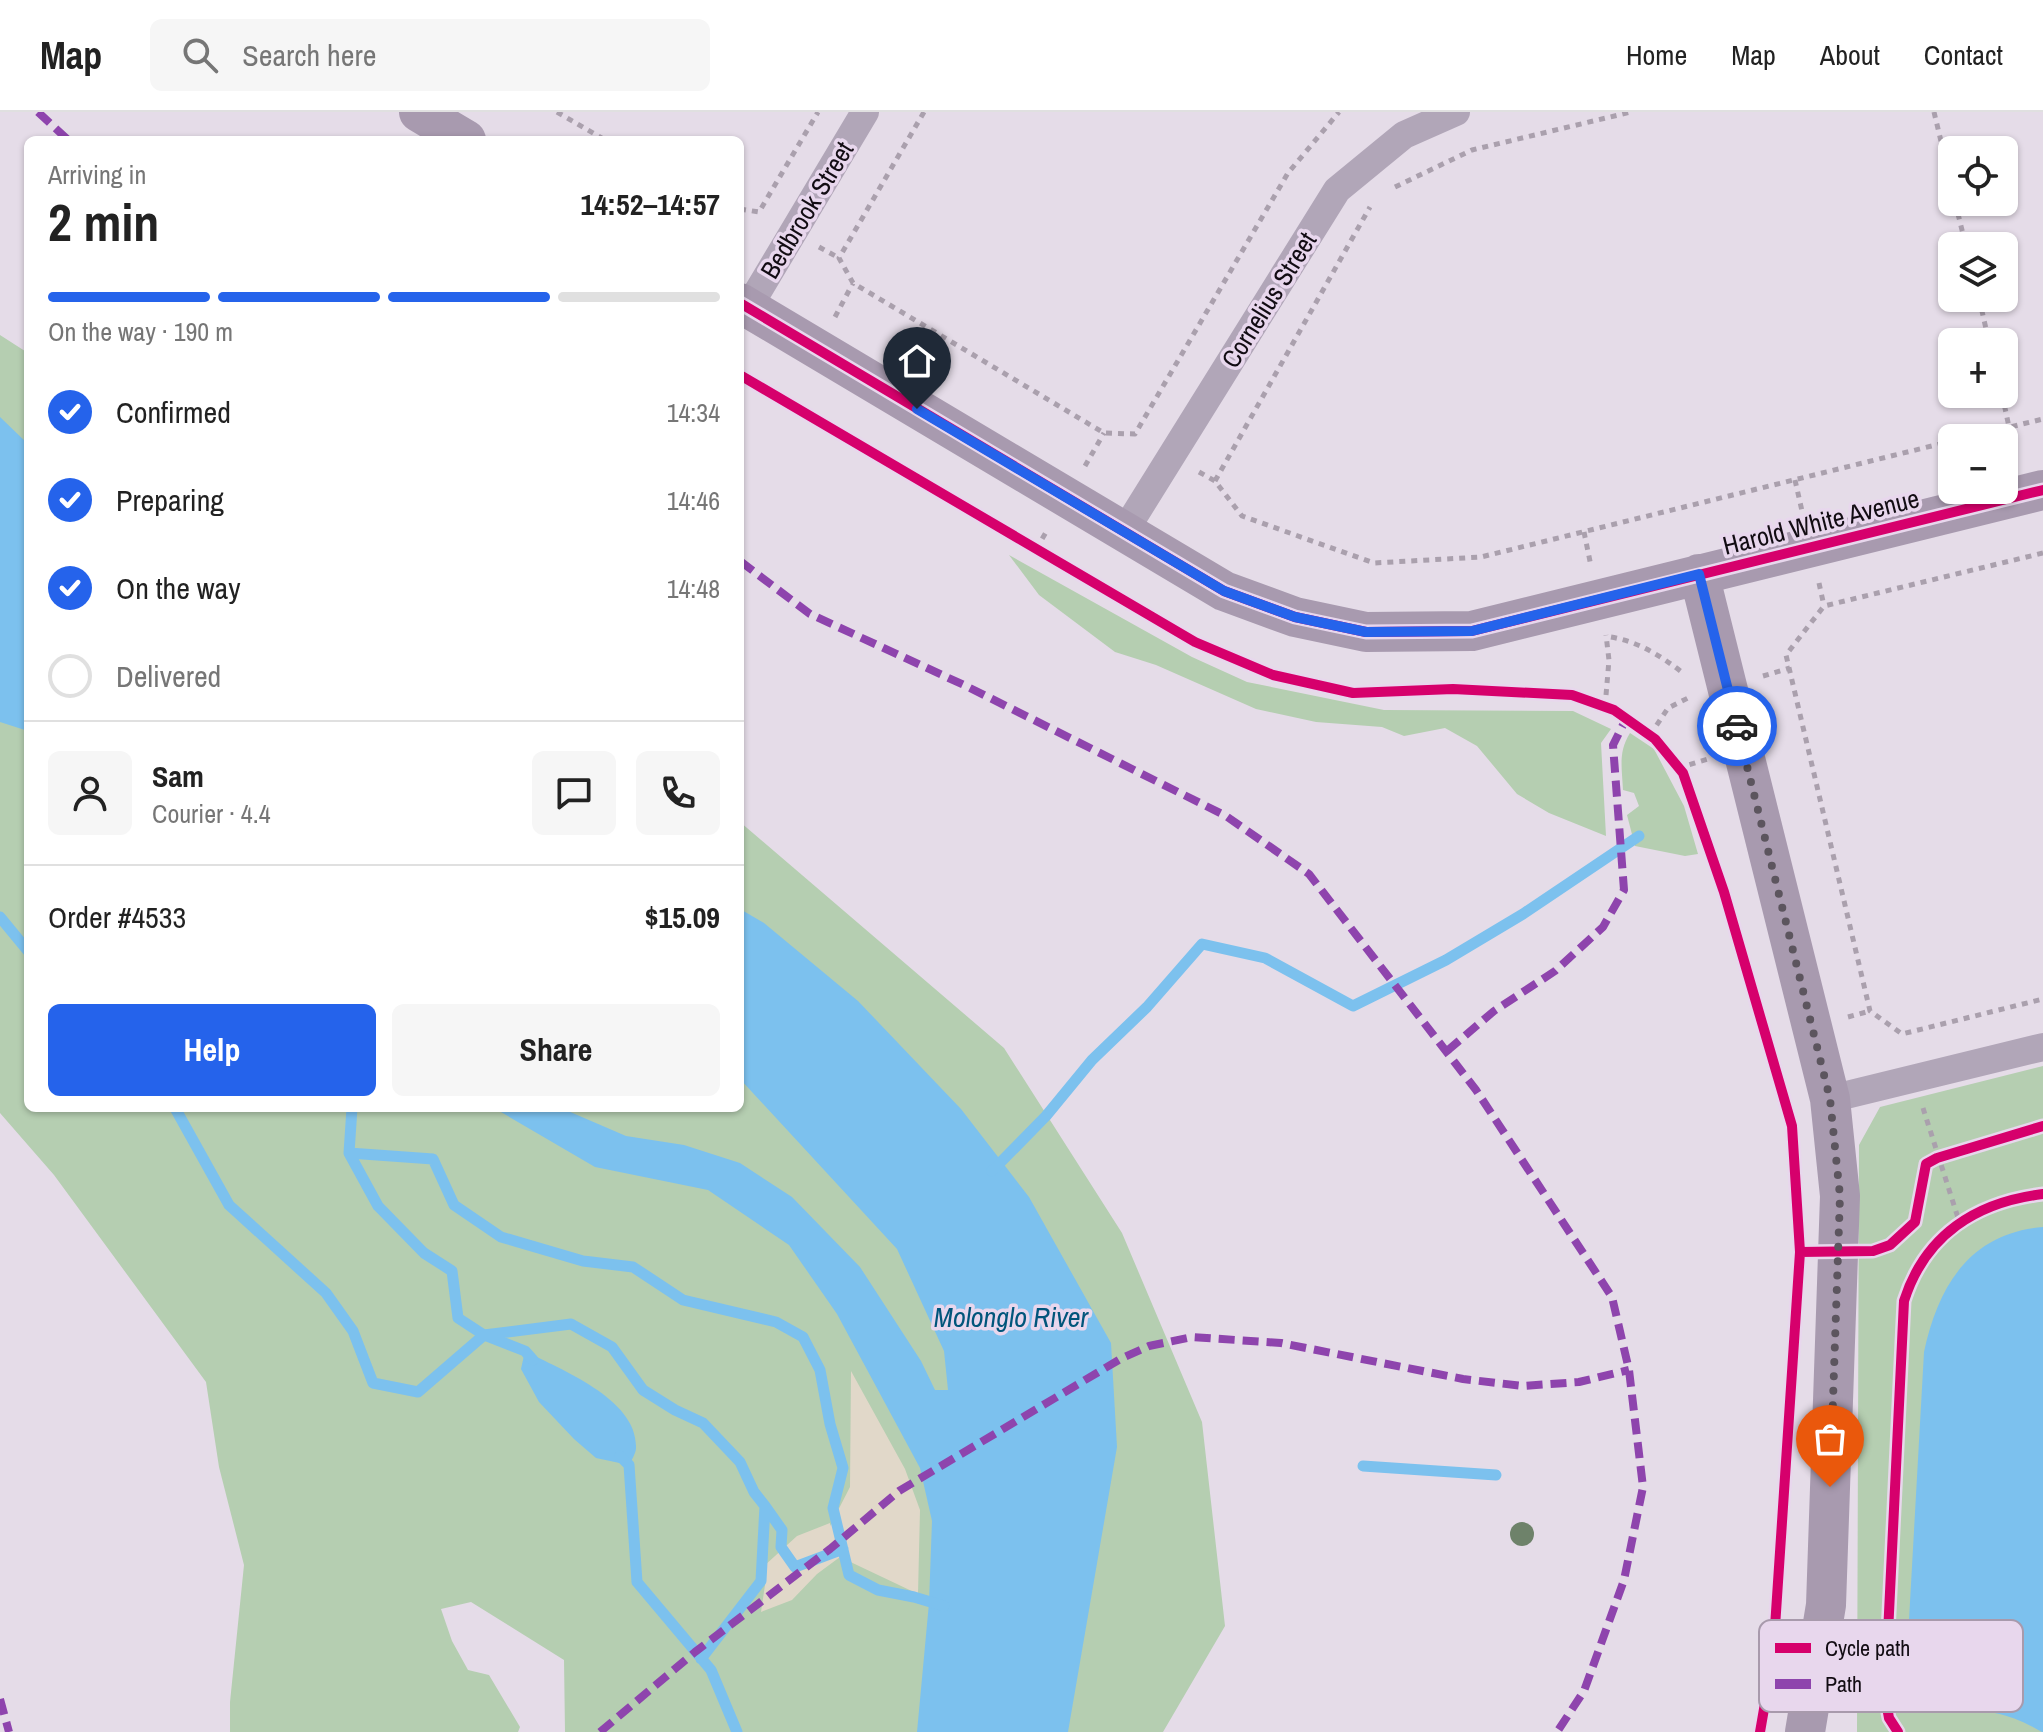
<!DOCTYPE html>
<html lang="en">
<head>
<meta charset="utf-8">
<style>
  body { margin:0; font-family:"Archivo Narrow",sans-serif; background:#f6f6f6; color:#222; height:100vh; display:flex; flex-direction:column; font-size:30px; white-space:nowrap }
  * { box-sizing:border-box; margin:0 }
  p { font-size:26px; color:#767676 }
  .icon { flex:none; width:44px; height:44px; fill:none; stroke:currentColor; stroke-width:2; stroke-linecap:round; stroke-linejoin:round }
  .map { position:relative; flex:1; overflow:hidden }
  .drawer { position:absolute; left:24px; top:24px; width:720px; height:976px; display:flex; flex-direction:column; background:#fff; border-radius:12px; box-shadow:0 2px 6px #0004 }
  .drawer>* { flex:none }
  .controls { position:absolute; left:1938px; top:24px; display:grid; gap:16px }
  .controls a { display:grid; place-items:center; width:80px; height:80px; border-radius:12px; background:#fff; box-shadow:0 2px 6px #0004; font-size:40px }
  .pin { position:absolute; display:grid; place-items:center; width:68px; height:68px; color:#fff; margin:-82px -34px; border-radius:50% 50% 50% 0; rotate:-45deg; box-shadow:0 0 8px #0007 }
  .pin .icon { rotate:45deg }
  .courier { position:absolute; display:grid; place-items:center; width:80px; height:80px; margin:-40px; border:6px solid #2563eb; border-radius:50%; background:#fff; color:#222; box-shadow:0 2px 10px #0007 }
  .head em { font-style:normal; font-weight:800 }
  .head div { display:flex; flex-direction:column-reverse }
  .head { display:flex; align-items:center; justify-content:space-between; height:136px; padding:0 24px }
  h1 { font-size:52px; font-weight:800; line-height:60px }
  .bar { display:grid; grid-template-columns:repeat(4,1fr); gap:12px 8px; align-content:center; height:96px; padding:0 24px }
  .bar i { height:10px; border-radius:6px; background:#e0e0e0 }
  .bar .active { background:#2563eb }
  .bar p { grid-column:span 4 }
  .line { display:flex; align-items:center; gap:20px; padding:0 24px; border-top:2px solid #e0e0e0 }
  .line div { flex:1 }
  .round { display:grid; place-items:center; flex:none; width:84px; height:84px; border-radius:12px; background:#f6f6f6 }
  ol { padding:0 24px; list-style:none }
  li { display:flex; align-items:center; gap:24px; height:88px }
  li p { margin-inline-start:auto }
  li .icon { padding:8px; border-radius:50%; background:#2563eb; color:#fff; stroke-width:4 }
  li:last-child { color:#767676 }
  li i { width:44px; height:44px; border:4px solid #e0e0e0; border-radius:50% }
  .button { display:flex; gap:16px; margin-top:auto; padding:16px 24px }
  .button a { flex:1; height:92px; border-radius:12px; background:#2563eb; color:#fff; font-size:32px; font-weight:800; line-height:92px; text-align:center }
  .button a+a { background:#f6f6f6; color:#222 }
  header { display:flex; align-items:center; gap:48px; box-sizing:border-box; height:112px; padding:0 40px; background:#fff; border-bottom:2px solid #e0e0e0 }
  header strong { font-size:38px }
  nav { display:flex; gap:44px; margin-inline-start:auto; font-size:28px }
  .search { width:560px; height:72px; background:#f6f6f6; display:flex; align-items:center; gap:20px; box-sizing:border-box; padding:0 28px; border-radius:12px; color:#767676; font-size:30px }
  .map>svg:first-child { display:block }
</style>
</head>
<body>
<header>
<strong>Map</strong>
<div class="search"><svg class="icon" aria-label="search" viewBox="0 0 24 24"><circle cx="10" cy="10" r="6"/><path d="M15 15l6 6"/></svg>Search here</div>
<nav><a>Home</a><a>Map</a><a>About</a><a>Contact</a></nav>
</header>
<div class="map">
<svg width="2043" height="1620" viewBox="0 0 2043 1620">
  <rect width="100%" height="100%" fill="#e5dce8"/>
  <!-- green -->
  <path fill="#b5ceb1" d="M 0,223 L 28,241 L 28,996 L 740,996 L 740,710 L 1004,936 L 1122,1121 L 1202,1310 L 1225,1514 L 1163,1620 L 565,1620 L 564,1548 L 471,1490 L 441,1497 L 452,1529 L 468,1558 L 489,1563 L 520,1615 L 518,1620 L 230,1620 L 230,1590 L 244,1453 L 219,1355 L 206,1270 L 54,1063 L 0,1001 Z
    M 1009,443 L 1192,545 L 1247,570 L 1384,598 L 1573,599 L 1611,617 L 1601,631 L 1606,724 L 1549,701 L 1517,682 L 1477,634 L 1445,616 L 1404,624 L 1382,615 L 1316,610 L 1256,597 L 1156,553 L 1115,540 L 1039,483 Z
    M 1630,621 L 1654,637 L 1684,694 L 1698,742 L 1685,744 L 1635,734 L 1627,703 L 1639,694 L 1634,681 L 1623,678 C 1622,656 1618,640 1630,621 Z
    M 2043,954 L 2043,1620 L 1857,1620 L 1859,1033 L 1880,995 Z"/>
  <!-- sand -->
  <path fill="#e1d8c9" d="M 851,1259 L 905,1357 L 920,1398 L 918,1482 L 840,1445 L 817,1462 L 792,1488 L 761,1500 L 765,1473 L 764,1454 L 797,1424 L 830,1411 L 830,1414 L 850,1375 Z"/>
  <!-- water -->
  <path fill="#7cc1ee" d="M 0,305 L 28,332 L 28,619 L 0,610 Z
    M 740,797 L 764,811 L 858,889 L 961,997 L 1029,1085 L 1111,1231 L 1117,1335 L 1068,1620 L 917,1620 L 929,1491 L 932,1409 L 920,1356 L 837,1202 L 789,1133 L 708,1078 L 595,1055 L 494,996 L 561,996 L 626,1024 L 684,1033 L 740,1051 L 792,1085 L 860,1155 L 921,1249 L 935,1278 L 948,1278 L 944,1239 L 897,1137 L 740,967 Z
    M 2043,1115 L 2043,1620 L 2042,1620 C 1998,1594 1969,1597 1920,1599 L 1906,1582 L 1902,1568 L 1909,1508 L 1924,1240 C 1938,1174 1970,1121 2043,1115 Z
    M 525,1239 C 561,1258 638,1287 636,1336 C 636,1341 631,1349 629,1353 L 596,1346 L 574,1327 L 539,1290 L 521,1257 Z"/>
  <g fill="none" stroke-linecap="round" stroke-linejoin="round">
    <!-- stream -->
    <path stroke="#7cc1ee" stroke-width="11" d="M 0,805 L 28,839
      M 175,996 L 229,1093 L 326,1181 L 353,1219 L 373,1271 L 418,1280 L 484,1223 L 571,1212 L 612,1235 L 643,1278 L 675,1298 L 703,1311 L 740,1350 L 754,1380 L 765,1394 L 761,1469 L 701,1547
      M 352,996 L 349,1041 L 378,1094 L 424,1141 L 452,1159 L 458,1206 L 484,1223 L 525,1239 L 533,1248
      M 349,1041 L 433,1047 L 454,1093 L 501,1125 L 583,1149 L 633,1155 L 683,1188 L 776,1210 L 803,1225 L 820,1258 L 830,1312 L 843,1356 L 833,1396 L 849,1463 L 878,1478 L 914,1485 L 944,1494
      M 992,1059 L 1046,1004 L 1092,948 L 1147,895 L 1202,832 L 1265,846 L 1353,894 L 1446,848 L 1523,802 L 1639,724
      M 620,1344 L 629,1353 L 637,1470 L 711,1558 L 737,1620
      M 1363,1354 L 1496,1363
      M 765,1394 L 782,1418 L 781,1435 L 795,1455 L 843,1437"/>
    <!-- path -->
    <path stroke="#aaa0ad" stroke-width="5" stroke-dasharray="6 6" stroke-linecap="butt" d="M 557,0 L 605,28
      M 924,0 L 839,146 L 853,171 L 1104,321 L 1135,322 L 1288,61 L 1339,0
      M 1934,0 L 1952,75
      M 1395,75 L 1472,38 L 1631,0
      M 1955,90 L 1966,134
      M 740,97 L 759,100 L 818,0
      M 819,135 L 839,146
      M 1979,186 L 1989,230
      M 835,205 L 853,171
      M 2002,282 L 2009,315
      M 1965,326 L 2043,307
      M 1085,354 L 1104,321
      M 1199,360 L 1215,369 L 1242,404 L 1374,451 L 1481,445 L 1952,329
      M 1795,368 L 1802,399
      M 1215,369 L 1370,95
      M 1584,420 L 1591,454
      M 1036,437 L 1048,417
      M 2043,441 L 1824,494 L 1786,543 L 1870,899 L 1902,922 L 2043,887
      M 1819,471 L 1824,494
      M 1611,525 C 1639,530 1661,544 1683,561
      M 1763,564 L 1790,556
      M 1605,595 L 1609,548 L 1606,523
      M 1650,623 L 1668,596 L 1692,584
      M 1678,656 L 1708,647
      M 1848,905 L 1870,899
      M 1765,925 L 1776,923
      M 1923,996 L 1960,1112"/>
    <!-- street -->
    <path stroke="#b1a6b8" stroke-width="28" d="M 748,196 L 865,0
      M 1124,420 L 1337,78 L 1404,23 L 1456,0
      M 1830,987 L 2043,935"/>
    <!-- secondary -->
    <path stroke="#a89aaf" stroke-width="40" d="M 419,0 L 466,28
      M 740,191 L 1224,479 L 1295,505 L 1366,520 L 1472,519 L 2043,378
      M 1699,462 L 1830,987 L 1840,1084 L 1826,1493 L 1805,1620"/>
    <!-- quiet -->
    <path stroke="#8e44ad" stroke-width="8" stroke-dasharray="16 8" stroke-linecap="butt" d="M 38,0 L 68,28
      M 740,449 L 810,502 L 966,574 L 1226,704 L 1309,762 L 1476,978 L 1612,1185 L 1629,1258 L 1643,1375 L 1624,1468 L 1584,1579 L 1557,1620
      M 1447,939 L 1494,899 L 1555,859 L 1603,815 L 1624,778 L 1613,633 L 1626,607
      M 0,1587 L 9,1620
      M 600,1620 L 695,1540 L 830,1437 L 899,1379 L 1122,1246 L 1149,1234 L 1192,1225 L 1281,1231 L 1463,1267 L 1523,1274 L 1579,1270 L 1629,1258"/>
    <!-- cycleway casing -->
    <g stroke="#e8d7ed" stroke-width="15">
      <path id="cycleway" d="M 740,191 L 1224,479 L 1295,505 L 1366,520 L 1472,519 L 2043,378
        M 740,263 L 1195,530 L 1273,563 L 1353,581 L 1453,577 L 1572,583 L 1614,598 L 1655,627 L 1683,661 L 1724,780 L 1792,1014 L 1800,1140 L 1773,1545 L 1760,1620
        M 1800,1140 L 1873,1139 L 1890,1133 L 1915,1110 L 1926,1052 L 1937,1046 L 2043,1014
        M 1898,1620 L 1889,1606 L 1885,1584 L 1904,1189 C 1925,1123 1976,1090 2043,1082"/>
    </g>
    <!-- cycleway -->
    <use href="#cycleway" stroke="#d6006c" stroke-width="10"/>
  </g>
  <!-- trees -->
  <circle fill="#6e826a" cx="1522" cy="1422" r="12"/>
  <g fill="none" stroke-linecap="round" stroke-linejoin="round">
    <!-- done -->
    <path stroke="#5c555e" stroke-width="8" stroke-dasharray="0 14.4" d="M 1737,614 L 1830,987 L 1840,1084 L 1830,1375"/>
    <!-- route -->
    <path stroke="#2563eb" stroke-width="10" d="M 917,297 L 1224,479 L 1295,505 L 1366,520 L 1472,519 L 1699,462 L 1737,614"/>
  </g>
  <g text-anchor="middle" stroke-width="7" stroke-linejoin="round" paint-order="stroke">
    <!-- street labels -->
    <g font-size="26" fill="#120c13" stroke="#e8d7ed">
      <text transform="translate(807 98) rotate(-59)" y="9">Bedbrook Street</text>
      <text transform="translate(1269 188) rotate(-58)" y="9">Cornelius Street</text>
      <text transform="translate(1821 410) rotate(-14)" y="9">Harold White Avenue</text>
    </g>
    <!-- water labels -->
    <g font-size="28" font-style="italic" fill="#00557b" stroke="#e8d7ed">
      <text x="1011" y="1215">Molonglo River</text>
    </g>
  </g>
  <!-- legend -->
  <rect x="1759" y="1508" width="264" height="92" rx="12" fill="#e8d7ed" stroke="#a89aac" stroke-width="2"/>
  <rect x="1775" y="1531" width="36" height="10" fill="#d6006c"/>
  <rect x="1775" y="1567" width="36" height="10" fill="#8e44ad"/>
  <g font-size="22" fill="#120c13">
    <text x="1825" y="1544">Cycle path</text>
    <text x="1825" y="1580">Path</text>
  </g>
</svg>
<div class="controls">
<a><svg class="icon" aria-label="locate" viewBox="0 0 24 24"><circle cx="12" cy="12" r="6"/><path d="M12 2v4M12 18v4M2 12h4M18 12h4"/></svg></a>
<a><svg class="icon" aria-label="layers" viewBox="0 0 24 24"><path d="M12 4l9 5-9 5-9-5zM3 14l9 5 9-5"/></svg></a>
<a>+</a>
<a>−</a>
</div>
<div class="pin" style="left:1830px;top:1375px;background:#ea580c"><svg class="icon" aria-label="bag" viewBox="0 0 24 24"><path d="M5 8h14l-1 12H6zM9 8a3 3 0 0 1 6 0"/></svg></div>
<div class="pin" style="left:917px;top:297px;background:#1f2937"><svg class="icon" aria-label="home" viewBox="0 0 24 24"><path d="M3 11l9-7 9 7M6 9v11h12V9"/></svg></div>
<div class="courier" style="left:1737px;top:614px"><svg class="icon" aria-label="car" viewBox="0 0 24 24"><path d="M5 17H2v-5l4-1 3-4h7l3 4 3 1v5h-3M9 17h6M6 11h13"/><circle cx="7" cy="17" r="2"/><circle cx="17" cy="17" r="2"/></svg></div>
<section class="drawer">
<div class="head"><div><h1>2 min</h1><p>Arriving in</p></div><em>14:52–14:57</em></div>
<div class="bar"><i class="active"></i><i class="active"></i><i class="active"></i><i></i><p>On the way · 190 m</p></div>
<ol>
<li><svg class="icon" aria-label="check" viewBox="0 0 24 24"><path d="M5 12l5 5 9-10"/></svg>Confirmed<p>14:34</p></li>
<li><svg class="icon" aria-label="check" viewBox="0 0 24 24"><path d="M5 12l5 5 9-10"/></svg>Preparing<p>14:46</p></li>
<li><svg class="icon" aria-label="check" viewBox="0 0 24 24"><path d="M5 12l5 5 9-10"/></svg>On the way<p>14:48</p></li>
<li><i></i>Delivered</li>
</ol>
<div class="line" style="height:144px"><a class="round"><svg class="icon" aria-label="person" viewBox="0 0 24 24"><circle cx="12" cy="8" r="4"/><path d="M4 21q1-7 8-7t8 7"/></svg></a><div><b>Sam</b><p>Courier · 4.4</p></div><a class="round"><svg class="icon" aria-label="chat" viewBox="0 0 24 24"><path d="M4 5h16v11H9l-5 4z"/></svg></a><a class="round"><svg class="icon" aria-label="phone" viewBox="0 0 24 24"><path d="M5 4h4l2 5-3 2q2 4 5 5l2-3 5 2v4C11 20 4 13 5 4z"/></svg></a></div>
<div class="line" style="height:104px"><div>Order #4533</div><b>$15.09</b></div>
<div class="button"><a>Help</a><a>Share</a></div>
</section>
</div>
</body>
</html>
